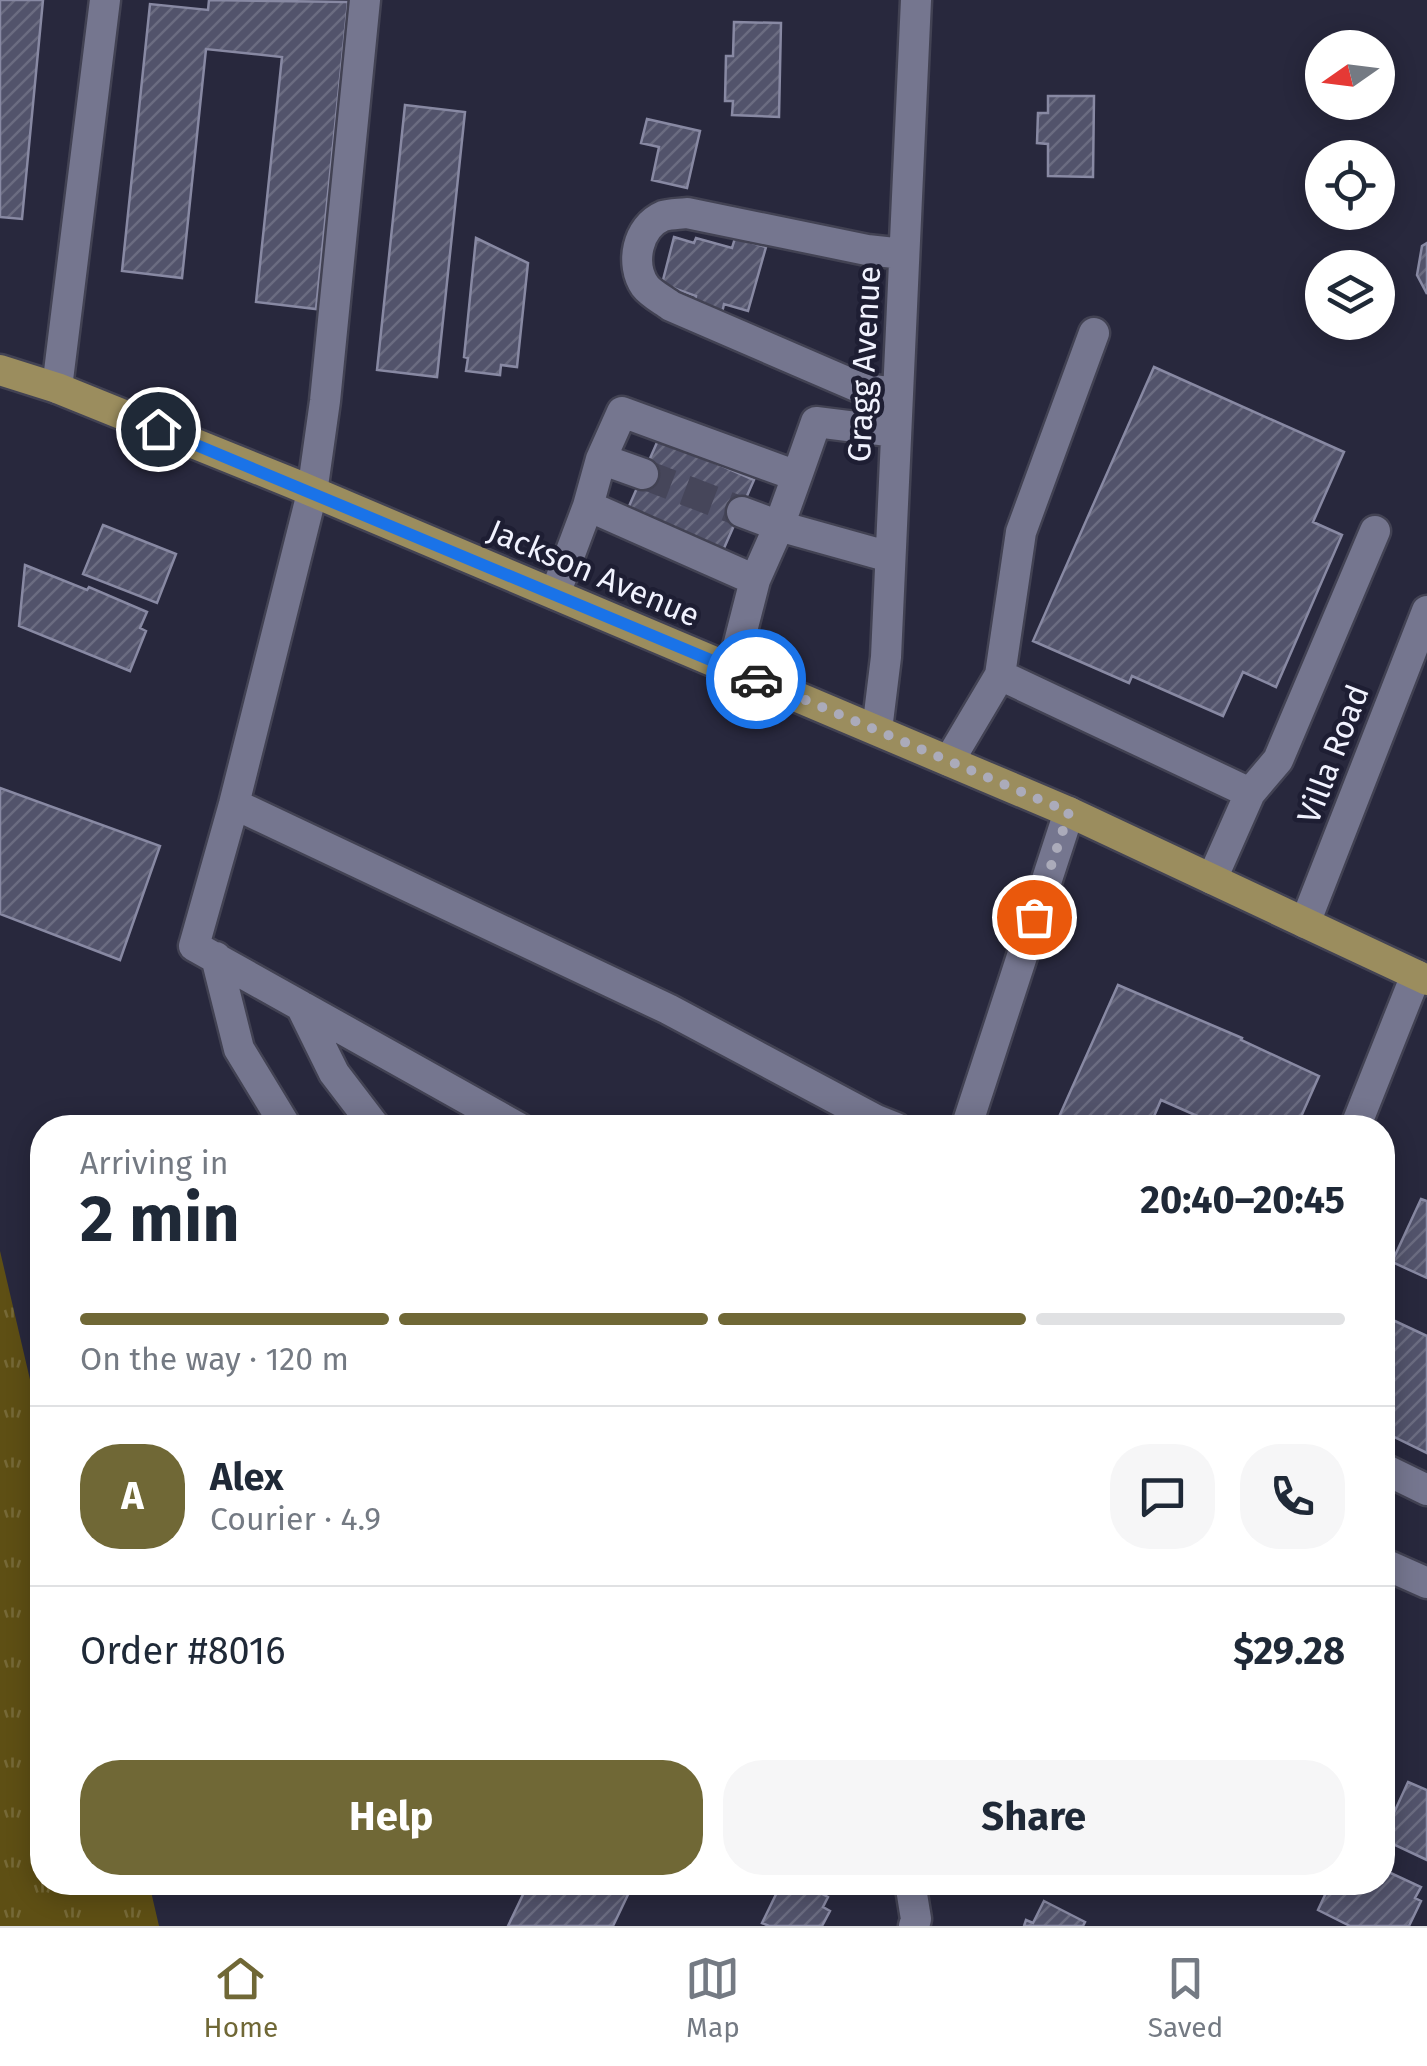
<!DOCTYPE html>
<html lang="en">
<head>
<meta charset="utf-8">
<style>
  body { margin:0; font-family:"Fira Sans",sans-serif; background:#f6f6f7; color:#1f2937; height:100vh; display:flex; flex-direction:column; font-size:38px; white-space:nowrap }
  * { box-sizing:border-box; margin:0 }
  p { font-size:32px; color:#747a83 }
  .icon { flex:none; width:55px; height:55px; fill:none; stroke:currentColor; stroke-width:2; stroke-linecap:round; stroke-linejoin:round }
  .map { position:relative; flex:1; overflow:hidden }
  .side { position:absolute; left:30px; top:1115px; width:1365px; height:780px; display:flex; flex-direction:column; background:#fff; border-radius:40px; box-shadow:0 5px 25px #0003 }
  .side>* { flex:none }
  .needle { width:65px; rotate:256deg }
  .tools { position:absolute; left:1305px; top:30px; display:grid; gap:20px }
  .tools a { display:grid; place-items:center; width:90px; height:90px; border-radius:50%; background:#fff; box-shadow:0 5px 25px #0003; font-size:50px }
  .pin { position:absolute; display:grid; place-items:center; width:85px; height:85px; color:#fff; margin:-42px; border:5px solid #fff; border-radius:50%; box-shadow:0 2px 10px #0007 }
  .courier { position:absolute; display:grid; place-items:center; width:100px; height:100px; margin:-50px; border:8px solid #1a73e8; border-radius:50%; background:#fff; color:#222; box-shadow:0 2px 12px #0007 }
  .head em { font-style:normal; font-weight:700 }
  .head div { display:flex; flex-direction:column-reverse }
  .head { display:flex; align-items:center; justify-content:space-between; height:170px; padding:0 50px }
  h1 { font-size:65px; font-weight:700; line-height:75px }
  .bar { display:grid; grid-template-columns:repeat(4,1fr); gap:15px 10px; align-content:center; height:120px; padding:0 50px }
  .bar i { height:12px; border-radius:8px; background:#e0e1e3 }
  .bar .active { background:#706836 }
  .bar p { grid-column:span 4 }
  .line { display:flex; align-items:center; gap:25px; padding:0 50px; border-top:2px solid #e0e1e3 }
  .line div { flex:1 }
  .round { display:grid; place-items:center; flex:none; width:105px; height:105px; border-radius:40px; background:#f6f6f7 }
  .cta { display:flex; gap:20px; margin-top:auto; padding:20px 50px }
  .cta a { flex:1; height:115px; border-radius:40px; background:#706836; color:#fff; font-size:40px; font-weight:700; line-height:115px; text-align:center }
  .cta a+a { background:#f6f6f7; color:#1f2937 }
  .tabs { display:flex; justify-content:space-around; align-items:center; height:140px; border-top:2px solid #e0e1e3; background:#fff; font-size:28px; color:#747a83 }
  .tabs a { display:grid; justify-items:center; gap:5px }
  .tabs .active { color:#706836 }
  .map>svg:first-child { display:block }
</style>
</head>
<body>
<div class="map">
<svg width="1427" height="1926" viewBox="0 0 1427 1926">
  <defs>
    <pattern id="grass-tufts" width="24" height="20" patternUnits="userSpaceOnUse" patternTransform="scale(2.5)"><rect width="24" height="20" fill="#5e4f14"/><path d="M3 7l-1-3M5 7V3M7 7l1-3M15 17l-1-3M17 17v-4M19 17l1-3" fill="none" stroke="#766937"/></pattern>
    <pattern id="building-hatch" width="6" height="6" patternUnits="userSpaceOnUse" patternTransform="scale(2.5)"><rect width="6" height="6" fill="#52536b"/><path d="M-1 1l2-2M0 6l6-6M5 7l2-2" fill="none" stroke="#6b6c81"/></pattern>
  </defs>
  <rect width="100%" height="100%" fill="#28283d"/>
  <!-- grass -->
  <path fill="url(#grass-tufts)" d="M 0,1251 L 42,1431 L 42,1882 L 149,1883 L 159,1926 L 0,1926 Z"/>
  <!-- building -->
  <path fill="url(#building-hatch)" stroke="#8889a3" stroke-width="2.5" d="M 0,0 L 43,0 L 22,219 L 0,217 Z
    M 209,0 L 348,2 L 316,309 L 256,302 L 282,57 L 206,49 L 182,278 L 122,271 L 150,4 L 208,10 Z
    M 734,22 L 781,23 L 779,117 L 732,115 L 733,101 L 725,101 L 726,56 L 733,56 Z
    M 1048,96 L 1094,96 L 1093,177 L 1048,176 L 1048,144 L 1037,143 L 1038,113 L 1048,113 Z
    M 405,105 L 465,112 L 437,377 L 377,370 Z
    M 647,119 L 700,131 L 687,188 L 652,180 L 659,147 L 641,143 Z
    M 674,237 L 694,243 L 696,238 L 732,248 L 735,238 L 766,247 L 748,311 L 724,304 L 722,313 L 694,305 L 696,296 L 662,284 Z
    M 476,238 L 528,263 L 517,367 L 501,365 L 500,375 L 466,371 L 468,358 L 464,357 Z
    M 1427,243 L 1427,294 L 1417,275 L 1422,246 Z
    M 1154,367 L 1344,452 L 1313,522 L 1342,535 L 1276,687 L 1243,672 L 1223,716 L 1132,676 L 1129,683 L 1033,641 Z
    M 659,438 L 754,480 L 721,555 L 626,513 Z
    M 103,525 L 176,554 L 157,603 L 83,574 Z
    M 25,565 L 87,590 L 89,587 L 147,612 L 140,628 L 146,631 L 130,671 L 19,626 Z
    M 0,788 L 160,846 L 120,960 L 0,914 Z
    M 1118,985 L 1242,1038 L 1241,1040 L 1319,1076 L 1296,1128 L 1209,1128 L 1211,1122 L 1161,1100 L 1149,1128 L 1054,1128 Z
    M 1421,1199 L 1427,1201 L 1427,1278 L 1392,1262 Z
    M 1382,1315 L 1427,1336 L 1427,1453 L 1382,1431 Z
    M 1408,1782 L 1427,1790 L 1427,1860 L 1382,1839 Z
    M 1382,1869 L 1421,1887 L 1415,1898 L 1421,1901 L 1409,1926 L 1350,1926 L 1318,1910 L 1331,1882 L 1382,1882 Z
    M 529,1882 L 634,1882 L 613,1926 L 508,1926 Z
    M 782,1882 L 798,1882 L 828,1897 L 823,1907 L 830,1911 L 822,1926 L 769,1926 L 762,1923 Z
    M 1044,1901 L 1085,1922 L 1083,1926 L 1024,1926 L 1026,1920 L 1033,1923 Z"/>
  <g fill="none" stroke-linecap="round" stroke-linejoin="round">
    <!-- minor-tunnel -->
    <path stroke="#46465a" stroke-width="30" stroke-dasharray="30 15" stroke-linecap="butt" d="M 643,474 L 742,512"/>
    <!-- minor casing -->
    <g stroke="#424253" stroke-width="35">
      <path id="minor" d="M 365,0 L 325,401 L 312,493 L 234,804 L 194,946 L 519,1128
        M 57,388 L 105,0
        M 898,393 L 863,389 L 671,306 C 663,300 651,294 645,286 C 630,264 637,227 663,216 C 670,214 680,214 687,213 L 867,250 L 904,254
        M 601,459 L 643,474
        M 797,476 L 816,422 L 896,432
        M 742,512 L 779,526 L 797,476 L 622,412 L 601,459 L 588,506 L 755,580 L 779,526 L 890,557
        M 555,594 L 588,506
        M 732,670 L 755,580
        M 1000,675 L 1250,793
        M 877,730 L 886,657 L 916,0
        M 949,761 L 1000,675 L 1021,532 L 1094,333
        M 234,804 L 668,1009 L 876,1120 L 896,1128
        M 1212,879 L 1250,793 L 1278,760 L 1375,531
        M 1305,923 L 1427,611
        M 216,957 L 239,1049 L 287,1128
        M 301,1006 L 334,1073 L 376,1128
        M 966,1128 L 1069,812
        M 1355,1128 L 1416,975
        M 1382,1468 L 1427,1490
        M 1382,1563 L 1427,1583
        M 910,1882 L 916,1919 L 914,1926"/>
    </g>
    <!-- major casing -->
    <g stroke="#424253" stroke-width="35">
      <path id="major" d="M 0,370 L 57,388 L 292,483 L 1069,812 L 1427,980"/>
    </g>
    <!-- minor -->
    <use href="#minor" stroke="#75768f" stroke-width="30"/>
    <!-- major -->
    <use href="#major" stroke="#9b8d5e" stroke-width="30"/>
  </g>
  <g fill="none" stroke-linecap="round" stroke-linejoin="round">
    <!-- done -->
    <path stroke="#ababba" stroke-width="10" stroke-dasharray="0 18" d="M 756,679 L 1069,812 L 1034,917"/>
    <!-- route -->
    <path stroke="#1a73e8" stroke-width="12" d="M 158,429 L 756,679"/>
  </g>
  <g text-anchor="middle" stroke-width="9" stroke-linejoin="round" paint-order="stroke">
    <!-- street labels -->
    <g font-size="32" fill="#f1f2fe" stroke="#1e1e33">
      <text transform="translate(864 364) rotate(-87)" y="11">Gragg Avenue</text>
      <text transform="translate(594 573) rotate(23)" y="11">Jackson Avenue</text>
      <text transform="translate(1333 754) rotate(-69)" y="11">Villa Road</text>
    </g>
  </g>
</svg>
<div class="tools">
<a><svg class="needle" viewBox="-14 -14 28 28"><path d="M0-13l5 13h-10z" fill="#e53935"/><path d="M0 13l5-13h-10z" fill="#747a83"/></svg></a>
<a><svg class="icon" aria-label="locate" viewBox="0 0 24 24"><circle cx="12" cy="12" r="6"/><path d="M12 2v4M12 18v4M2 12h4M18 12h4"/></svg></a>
<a><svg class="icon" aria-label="layers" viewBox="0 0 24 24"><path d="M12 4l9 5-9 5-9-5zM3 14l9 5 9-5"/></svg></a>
</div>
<div class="pin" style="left:1034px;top:917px;background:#ea580c"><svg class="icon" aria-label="bag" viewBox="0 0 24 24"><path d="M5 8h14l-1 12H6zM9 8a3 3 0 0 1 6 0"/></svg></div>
<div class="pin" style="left:158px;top:429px;background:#1f2937"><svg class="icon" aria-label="home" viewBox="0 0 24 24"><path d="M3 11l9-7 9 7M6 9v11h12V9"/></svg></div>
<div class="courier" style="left:756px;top:679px"><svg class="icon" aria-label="car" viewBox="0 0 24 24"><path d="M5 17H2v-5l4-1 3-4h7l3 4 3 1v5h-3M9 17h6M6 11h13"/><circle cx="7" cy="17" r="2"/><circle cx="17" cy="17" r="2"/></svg></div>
<section class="side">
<div class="head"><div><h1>2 min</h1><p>Arriving in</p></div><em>20:40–20:45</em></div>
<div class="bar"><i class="active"></i><i class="active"></i><i class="active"></i><i></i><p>On the way · 120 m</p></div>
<div class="line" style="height:180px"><b class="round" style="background:#706836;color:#fff">A</b><div><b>Alex</b><p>Courier · 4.9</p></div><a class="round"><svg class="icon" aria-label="chat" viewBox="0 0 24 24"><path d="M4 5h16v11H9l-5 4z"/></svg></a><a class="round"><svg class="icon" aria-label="phone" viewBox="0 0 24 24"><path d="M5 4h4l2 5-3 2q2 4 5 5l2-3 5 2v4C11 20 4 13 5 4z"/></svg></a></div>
<div class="line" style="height:130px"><div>Order #8016</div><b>$29.28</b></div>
<div class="cta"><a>Help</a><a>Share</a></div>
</section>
</div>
<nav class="tabs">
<a class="active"><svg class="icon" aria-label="home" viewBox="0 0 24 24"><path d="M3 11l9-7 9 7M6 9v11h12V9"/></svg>Home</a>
<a><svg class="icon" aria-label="map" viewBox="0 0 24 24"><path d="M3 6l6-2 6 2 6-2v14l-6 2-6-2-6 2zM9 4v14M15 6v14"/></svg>Map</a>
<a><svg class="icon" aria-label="saved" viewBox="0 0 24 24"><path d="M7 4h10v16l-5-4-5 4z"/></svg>Saved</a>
</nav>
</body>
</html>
